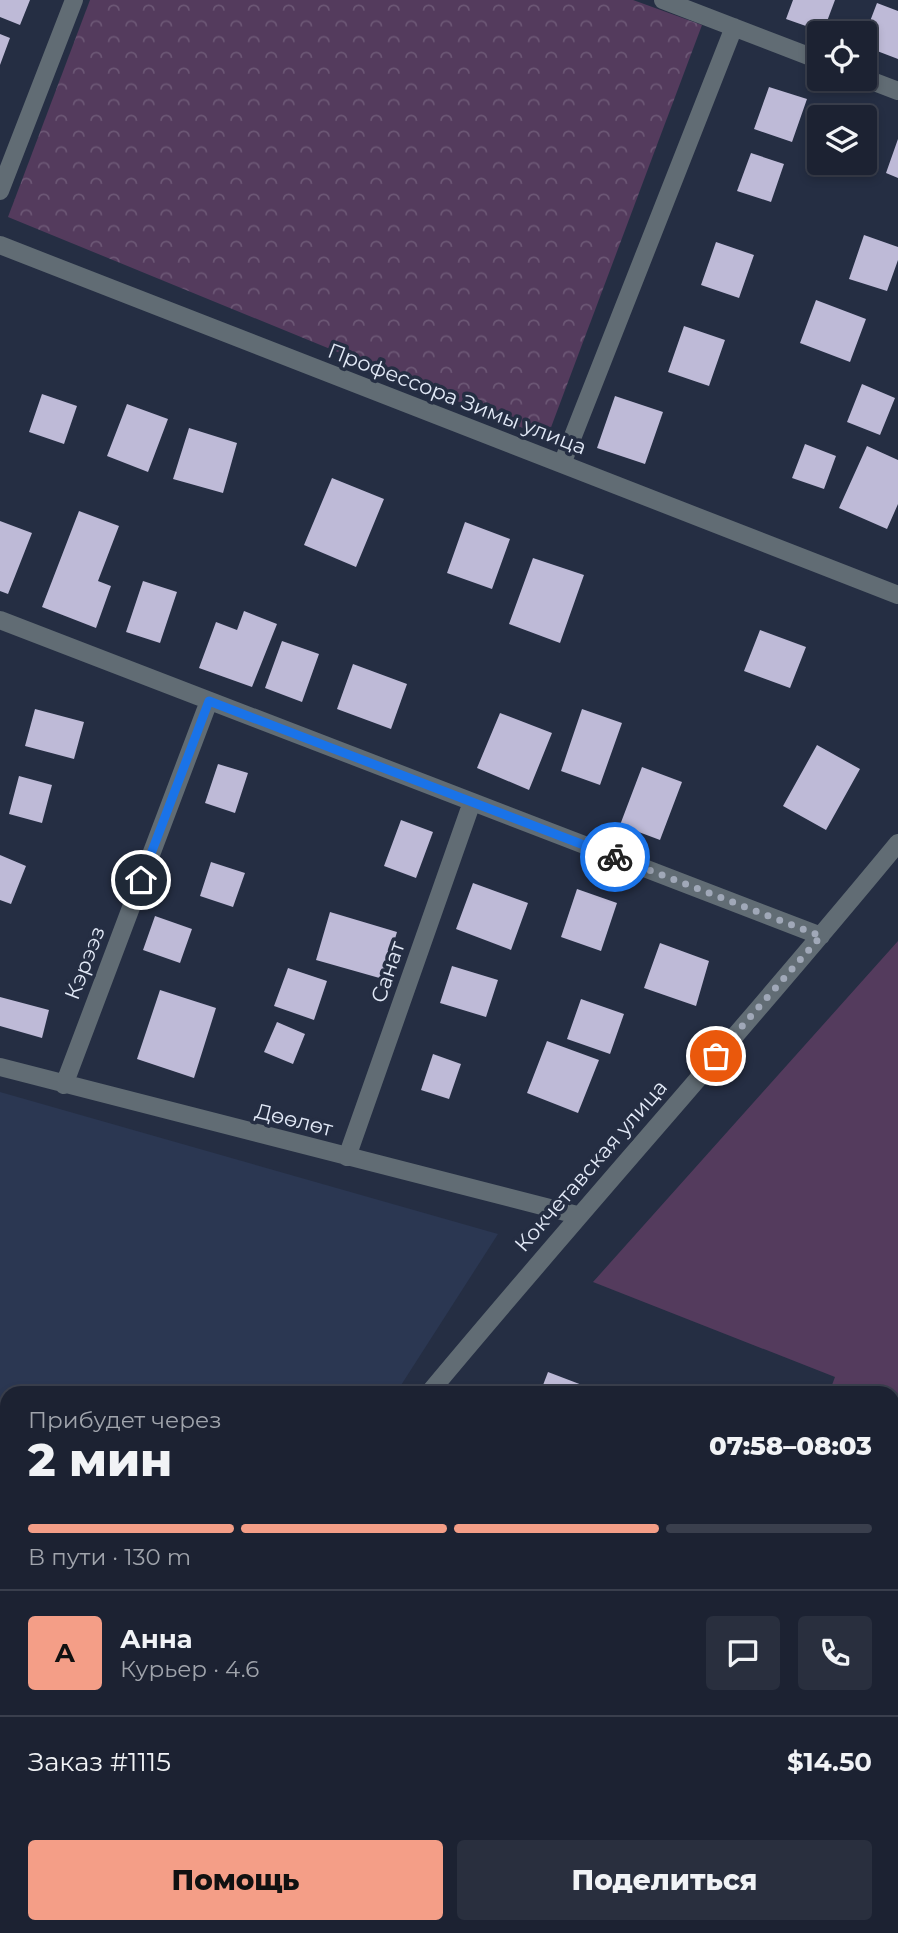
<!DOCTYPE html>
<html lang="ru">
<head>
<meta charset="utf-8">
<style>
  body { margin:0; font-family:Montserrat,sans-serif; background:#292f3e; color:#f1f3f6; height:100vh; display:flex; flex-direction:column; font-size:26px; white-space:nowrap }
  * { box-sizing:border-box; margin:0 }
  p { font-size:23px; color:#a0a4ac }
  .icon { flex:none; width:38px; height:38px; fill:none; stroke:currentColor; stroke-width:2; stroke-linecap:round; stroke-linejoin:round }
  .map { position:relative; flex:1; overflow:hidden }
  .sheet { position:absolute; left:0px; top:1386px; width:900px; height:548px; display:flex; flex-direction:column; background:#1c2232; border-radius:21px 21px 0 0; box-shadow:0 4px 10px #0003,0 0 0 2px #3a3f4d }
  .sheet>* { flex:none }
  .fabs { position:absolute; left:807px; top:21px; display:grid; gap:14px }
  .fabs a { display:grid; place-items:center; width:70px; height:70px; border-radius:7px; background:#1c2232; box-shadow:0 4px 10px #0003,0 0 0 2px #3a3f4d; font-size:35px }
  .pin { position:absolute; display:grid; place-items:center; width:60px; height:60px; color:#fff; margin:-30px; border:4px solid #fff; border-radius:50%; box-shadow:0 2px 7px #0007 }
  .courier { position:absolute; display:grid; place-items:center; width:70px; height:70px; margin:-35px; border:5px solid #1a73e8; border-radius:50%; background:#fff; color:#222; box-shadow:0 2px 9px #0007 }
  .head em { font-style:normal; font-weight:800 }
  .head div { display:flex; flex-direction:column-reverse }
  .head { display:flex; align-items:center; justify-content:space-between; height:119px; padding:0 28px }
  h1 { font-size:46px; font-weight:800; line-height:52px }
  .bar { display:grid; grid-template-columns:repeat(4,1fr); gap:10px 7px; align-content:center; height:84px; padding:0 28px }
  .bar i { height:9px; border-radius:5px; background:#3a3f4d }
  .bar .active { background:#f49e87 }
  .bar p { grid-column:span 4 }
  .line { display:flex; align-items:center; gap:18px; padding:0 28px; border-top:2px solid #3a3f4d }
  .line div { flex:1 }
  .round { display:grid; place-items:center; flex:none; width:74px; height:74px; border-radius:7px; background:#292f3e }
  .action { display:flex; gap:14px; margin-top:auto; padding:14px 28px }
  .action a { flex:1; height:80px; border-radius:7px; background:#f49e87; color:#111; font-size:28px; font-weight:800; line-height:80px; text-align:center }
  .action a+a { background:#292f3e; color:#f1f3f6 }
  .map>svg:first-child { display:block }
</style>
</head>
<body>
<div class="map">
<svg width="898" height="1933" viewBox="0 0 898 1933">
  <defs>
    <pattern id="park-crowns" width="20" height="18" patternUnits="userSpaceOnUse" patternTransform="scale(1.75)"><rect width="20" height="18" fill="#543b5d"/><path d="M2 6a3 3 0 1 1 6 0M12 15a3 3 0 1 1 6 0" fill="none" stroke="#6c5775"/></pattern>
  </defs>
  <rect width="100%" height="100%" fill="#252e43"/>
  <!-- built -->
  <path fill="#2b3752" d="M 0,1092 L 498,1234 L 396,1393 L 7,1393 L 7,1597 L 0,1595 Z
    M 221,1927 L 580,1927 L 579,1933 L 219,1933 Z"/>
  <!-- green -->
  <path fill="#543b5d" d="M 898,941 L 898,1933 L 681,1933 L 682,1927 L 892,1927 L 892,1393 L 829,1393 L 835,1377 L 593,1282 Z"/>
  <!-- park -->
  <path fill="url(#park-crowns)" d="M 90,0 L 633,0 L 702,25 L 547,438 L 8,217 Z"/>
  <!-- building -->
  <path fill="#bebad7" d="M 0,0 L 30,0 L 20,25 L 0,17 Z
    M 793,0 L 835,0 L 823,32 L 786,19 Z
    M 877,3 L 898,11 L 898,59 L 864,46 L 864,37 Z
    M 0,34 L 10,38 L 0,65 Z
    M 769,87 L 807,99 L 792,142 L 754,129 Z
    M 898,139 L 898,178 L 886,173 Z
    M 751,153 L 784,164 L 771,202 L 737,191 Z
    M 864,235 L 898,247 L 898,260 L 887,291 L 849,279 Z
    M 716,242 L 754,255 L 739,298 L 701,285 Z
    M 816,300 L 866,319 L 850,362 L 800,343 Z
    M 684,326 L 725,340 L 709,386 L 668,372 Z
    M 862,384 L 895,398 L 880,435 L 847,422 Z
    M 42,394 L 77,406 L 64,444 L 29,432 Z
    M 615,396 L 663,412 L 645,464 L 597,448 Z
    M 127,404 L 168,419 L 148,472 L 107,456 Z
    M 189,428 L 237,443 L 223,493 L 173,479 Z
    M 805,444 L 836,456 L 824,489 L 792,478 Z
    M 867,446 L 898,460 L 898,504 L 887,529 L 839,508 Z
    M 332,478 L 384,499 L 356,567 L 304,545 Z
    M 79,511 L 119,526 L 98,581 L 111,586 L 96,628 L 42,607 Z
    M 0,521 L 32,533 L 8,594 L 0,591 Z
    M 465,522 L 510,539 L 492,589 L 447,573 Z
    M 533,558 L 584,575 L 560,643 L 509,624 Z
    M 143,581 L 177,592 L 160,643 L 126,632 Z
    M 244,611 L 277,624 L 252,687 L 199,668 L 216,622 L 237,630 Z
    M 760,630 L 806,647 L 790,688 L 744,671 Z
    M 282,641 L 319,654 L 302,702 L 265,688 Z
    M 353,664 L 407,684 L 391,729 L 337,709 Z
    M 35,709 L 84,722 L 74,759 L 25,746 Z
    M 582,709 L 622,723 L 600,785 L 561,771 Z
    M 500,713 L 552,733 L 529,790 L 477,768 Z
    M 817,745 L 860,769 L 826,830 L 783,806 Z
    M 218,764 L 248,773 L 235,813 L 205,803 Z
    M 642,767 L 682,782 L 660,840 L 620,825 Z
    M 19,776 L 52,785 L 42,823 L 9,814 Z
    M 401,820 L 433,832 L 416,878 L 384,866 Z
    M 0,855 L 26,866 L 11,904 L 0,900 Z
    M 211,862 L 245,873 L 233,907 L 200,896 Z
    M 473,883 L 528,903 L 511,950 L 456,929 Z
    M 577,889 L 617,903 L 601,951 L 561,937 Z
    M 330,912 L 397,932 L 383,979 L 316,960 Z
    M 155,916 L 192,929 L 180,963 L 143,950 Z
    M 660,943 L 709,961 L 696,1006 L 644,988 Z
    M 452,966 L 498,980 L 486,1017 L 440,1003 Z
    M 288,968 L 327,981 L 314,1020 L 274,1006 Z
    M 160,990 L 216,1008 L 194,1078 L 137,1059 Z
    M 0,997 L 49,1010 L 42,1038 L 0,1026 Z
    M 581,999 L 624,1014 L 610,1054 L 567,1039 Z
    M 277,1022 L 305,1034 L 293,1064 L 264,1052 Z
    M 547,1041 L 599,1060 L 578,1113 L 527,1093 Z
    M 433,1054 L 461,1064 L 449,1099 L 421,1090 Z
    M 548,1372 L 603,1393 L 540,1393 Z
    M 0,1879 L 7,1882 L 7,1927 L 110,1927 L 125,1933 L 0,1933 Z
    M 231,1927 L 268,1927 L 266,1933 L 232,1933 Z
    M 517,1927 L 574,1927 L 573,1933 L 516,1933 Z"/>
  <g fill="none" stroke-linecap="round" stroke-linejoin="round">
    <!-- service -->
    <path stroke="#616c74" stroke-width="16" d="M 0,1598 L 7,1600"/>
    <!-- minor -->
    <path stroke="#616c74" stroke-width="18" d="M 663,0 L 819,60
      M 864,78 L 898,91
      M 0,191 L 74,0
      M 0,245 L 898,595
      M 562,464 L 734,27
      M 0,620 L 821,936
      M 0,1067 L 577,1215
      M 64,1085 L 209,701
      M 347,1157 L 472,802
      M 429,1393 C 583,1208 745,1029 898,843
      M 177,1933 L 179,1927"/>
  </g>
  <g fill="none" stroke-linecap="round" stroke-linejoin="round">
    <!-- done -->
    <path stroke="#a0a8b8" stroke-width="7" stroke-dasharray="0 12.6" d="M 615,857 L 821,936 L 716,1056"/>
    <!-- route -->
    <path stroke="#1a73e8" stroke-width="9" d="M 141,880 L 209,701 L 615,857"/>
  </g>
  <g text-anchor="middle" stroke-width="7" stroke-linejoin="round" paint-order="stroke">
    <!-- street labels -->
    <g font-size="21" fill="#e2e9f7" stroke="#252e43">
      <text transform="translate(457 399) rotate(21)" y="7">Профессора Зимы улица</text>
      <text transform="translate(85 963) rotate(-69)" y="7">Кэрээз</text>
      <text transform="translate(388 972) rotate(-71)" y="7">Санат</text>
      <text transform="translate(294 1120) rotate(14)" y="7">Дөөлөт</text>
      <text transform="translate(591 1166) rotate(-49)" y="7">Кокчетавская улица</text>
    </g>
  </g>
</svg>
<div class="fabs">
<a><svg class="icon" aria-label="locate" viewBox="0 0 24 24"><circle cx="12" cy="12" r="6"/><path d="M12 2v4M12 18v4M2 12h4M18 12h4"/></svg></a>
<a><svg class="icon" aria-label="layers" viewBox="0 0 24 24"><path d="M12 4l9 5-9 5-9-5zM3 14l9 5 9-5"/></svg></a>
</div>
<div class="pin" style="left:716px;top:1056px;background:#ea580c"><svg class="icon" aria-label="bag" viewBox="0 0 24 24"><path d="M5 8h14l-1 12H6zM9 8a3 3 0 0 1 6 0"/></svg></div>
<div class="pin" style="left:141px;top:880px;background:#1f2937"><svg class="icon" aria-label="home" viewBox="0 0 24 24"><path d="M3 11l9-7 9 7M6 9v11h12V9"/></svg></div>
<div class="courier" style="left:615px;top:857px"><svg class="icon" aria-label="bike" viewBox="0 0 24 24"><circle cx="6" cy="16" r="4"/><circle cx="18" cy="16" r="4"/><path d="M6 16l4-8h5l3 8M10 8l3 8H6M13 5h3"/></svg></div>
<section class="sheet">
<div class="head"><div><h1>2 мин</h1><p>Прибудет через</p></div><em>07:58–08:03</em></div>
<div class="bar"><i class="active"></i><i class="active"></i><i class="active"></i><i></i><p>В пути · 130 m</p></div>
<div class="line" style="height:126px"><b class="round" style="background:#f49e87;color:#111">А</b><div><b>Анна</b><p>Курьер · 4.6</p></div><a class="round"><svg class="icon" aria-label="chat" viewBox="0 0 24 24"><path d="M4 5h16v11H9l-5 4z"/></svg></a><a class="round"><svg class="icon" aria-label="phone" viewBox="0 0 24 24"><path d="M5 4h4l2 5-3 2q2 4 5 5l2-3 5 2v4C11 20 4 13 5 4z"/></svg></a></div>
<div class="line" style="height:91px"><div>Заказ #1115</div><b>$14.50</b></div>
<div class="action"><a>Помощь</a><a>Поделиться</a></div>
</section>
</div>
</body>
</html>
